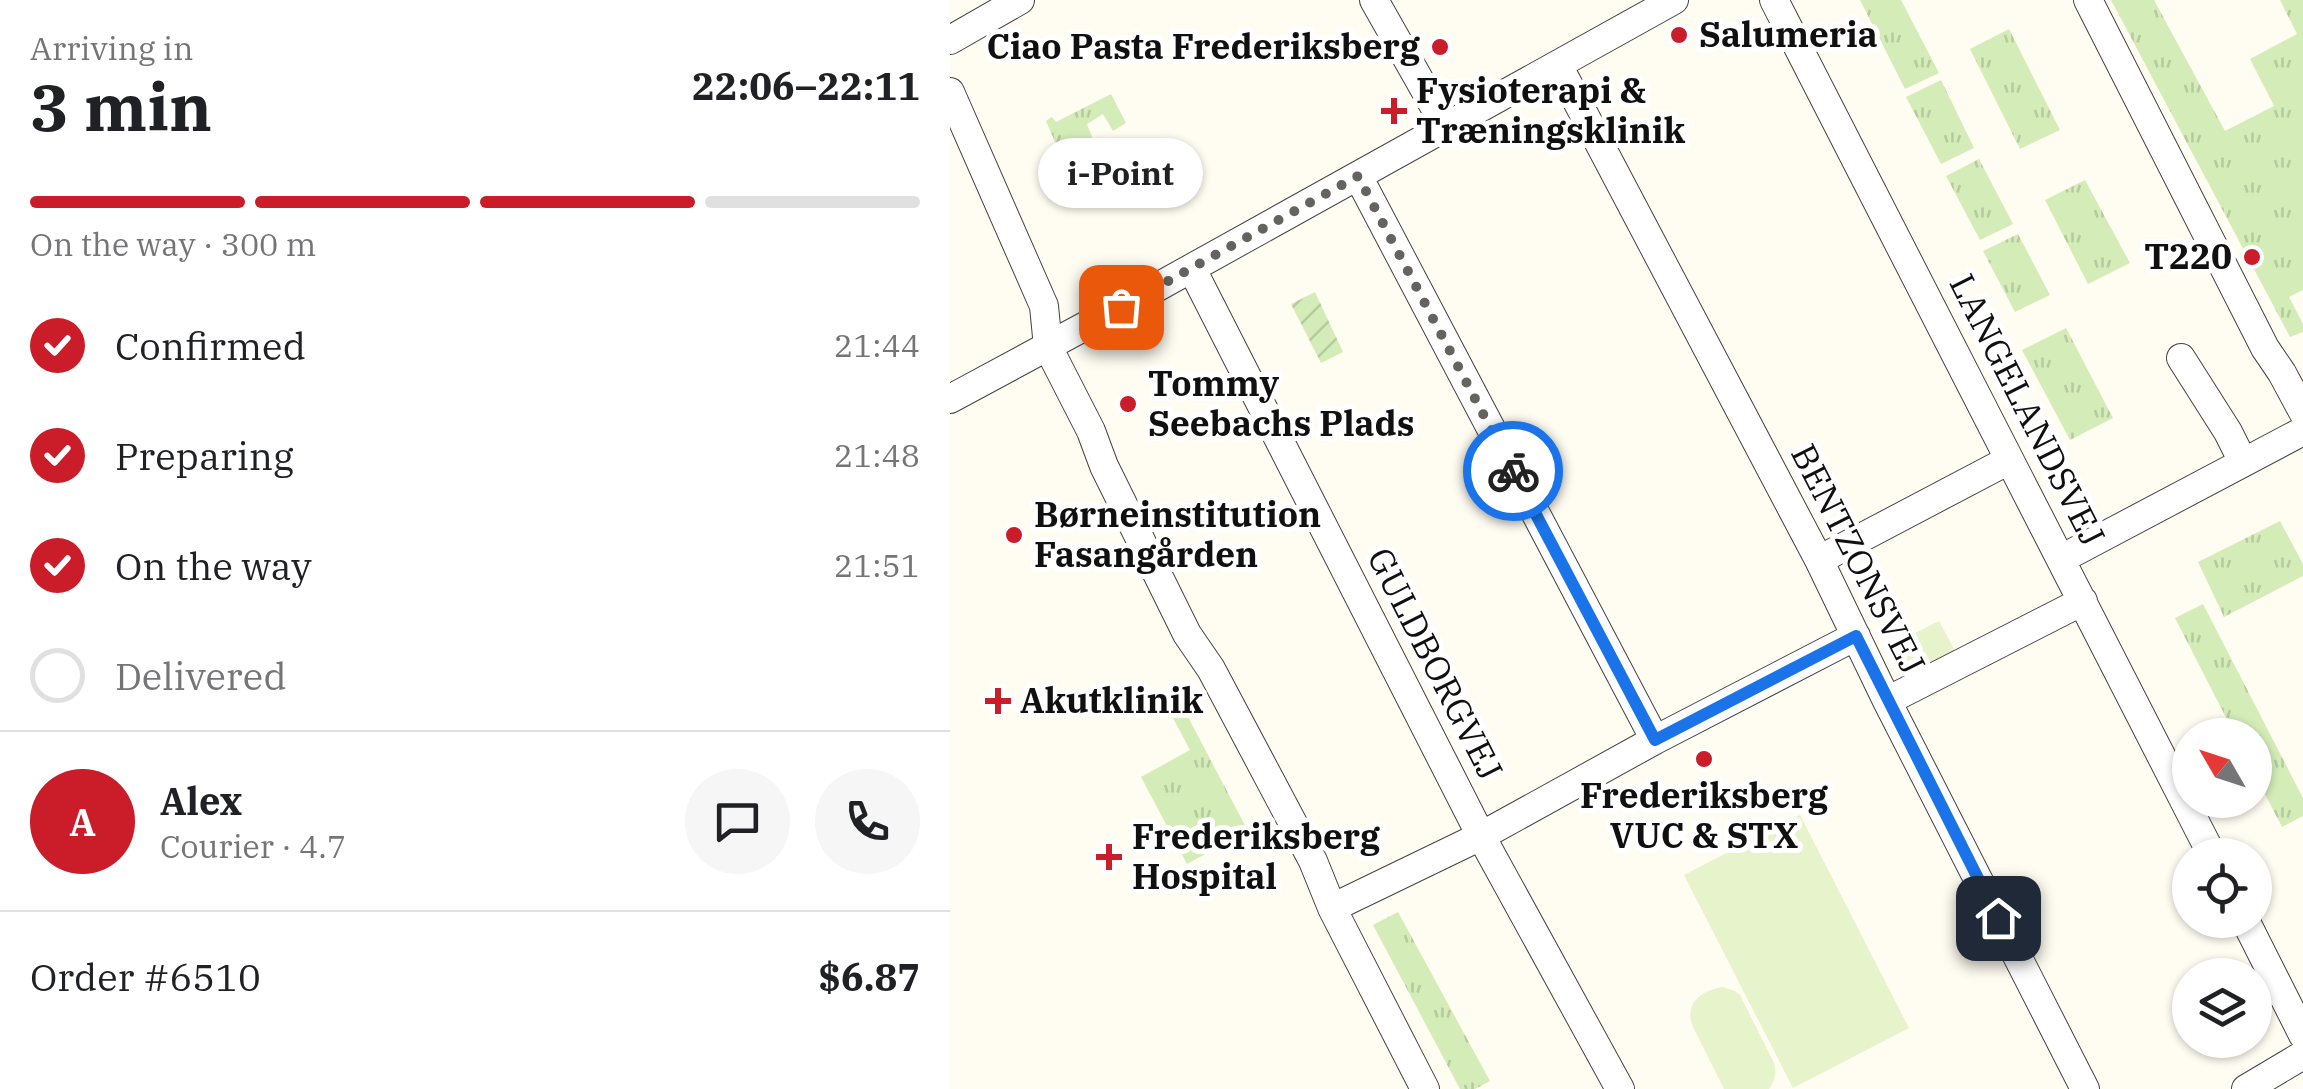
<!DOCTYPE html>
<html lang="en">
<head>
<meta charset="utf-8">
<style>
  body { margin:0; font-family:"IBM Plex Serif",serif; background:#f6f6f6; color:#202124; height:100vh; display:flex; flex-direction:column; font-size:38px; white-space:nowrap }
  * { box-sizing:border-box; margin:0 }
  p { font-size:32px; color:#757577 }
  .icon { flex:none; width:55px; height:55px; fill:none; stroke:currentColor; stroke-width:2; stroke-linecap:round; stroke-linejoin:round }
  .map { position:relative; flex:1; overflow:hidden }
  .side { display:flex; flex-direction:column; background:#fff; width:950px }
  .side>* { flex:none }
  .needle { width:65px; rotate:309deg }
  .buttons { position:absolute; left:1222px; top:718px; display:grid; gap:20px }
  .buttons a { display:grid; place-items:center; width:100px; height:100px; border-radius:50%; background:#fff; box-shadow:0 2px 8px #0004; font-size:50px }
  .pin { position:absolute; display:grid; place-items:center; width:85px; height:85px; color:#fff; margin:-42px; border-radius:20px; box-shadow:0 5px 15px #0006 }
  .courier { position:absolute; display:grid; place-items:center; width:100px; height:100px; margin:-50px; border:8px solid #1a73e8; border-radius:50%; background:#fff; color:#222; box-shadow:0 2px 12px #0007 }
  .bubble { position:absolute; height:70px; border-radius:35px; background:#fff; box-shadow:0 2px 8px #0004; font-size:32px; font-weight:800; line-height:70px; text-align:center }
  .summary em { font-style:normal; font-weight:800 }
  .summary div { display:flex; flex-direction:column-reverse }
  .summary { display:flex; align-items:center; justify-content:space-between; height:170px; padding:0 30px }
  h1 { font-size:65px; font-weight:800; line-height:75px }
  .bar { display:grid; grid-template-columns:repeat(4,1fr); gap:15px 10px; align-content:center; height:120px; padding:0 30px }
  .bar i { height:12px; border-radius:8px; background:#e0e0e0 }
  .bar .on { background:#ca1d29 }
  .bar p { grid-column:span 4 }
  .line { display:flex; align-items:center; gap:25px; padding:0 30px; border-top:2px solid #e0e0e0 }
  .line div { flex:1 }
  .round { display:grid; place-items:center; flex:none; width:105px; height:105px; border-radius:52px; background:#f6f6f6 }
  ol { padding:0 30px; list-style:none }
  li { display:flex; align-items:center; gap:30px; height:110px }
  li p { margin-inline-start:auto }
  li .icon { padding:10px; border-radius:50%; background:#ca1d29; color:#fff; stroke-width:4 }
  li:last-child { color:#757577 }
  li i { width:55px; height:55px; border:5px solid #e0e0e0; border-radius:50% }
  main { display:flex; flex:1; min-height:0 }
  .map>svg:first-child { display:block }
</style>
</head>
<body>
<main>
<section class="side">
<div class="summary"><div><h1>3 min</h1><p>Arriving in</p></div><em>22:06–22:11</em></div>
<div class="bar"><i class="on"></i><i class="on"></i><i class="on"></i><i></i><p>On the way · 300 m</p></div>
<ol>
<li><svg class="icon" aria-label="check" viewBox="0 0 24 24"><path d="M5 12l5 5 9-10"/></svg>Confirmed<p>21:44</p></li>
<li><svg class="icon" aria-label="check" viewBox="0 0 24 24"><path d="M5 12l5 5 9-10"/></svg>Preparing<p>21:48</p></li>
<li><svg class="icon" aria-label="check" viewBox="0 0 24 24"><path d="M5 12l5 5 9-10"/></svg>On the way<p>21:51</p></li>
<li><i></i>Delivered</li>
</ol>
<div class="line" style="height:180px"><b class="round" style="background:#ca1d29;color:#fff">A</b><div><b>Alex</b><p>Courier · 4.7</p></div><a class="round"><svg class="icon" aria-label="chat" viewBox="0 0 24 24"><path d="M4 5h16v11H9l-5 4z"/></svg></a><a class="round"><svg class="icon" aria-label="phone" viewBox="0 0 24 24"><path d="M5 4h4l2 5-3 2q2 4 5 5l2-3 5 2v4C11 20 4 13 5 4z"/></svg></a></div>
<div class="line" style="height:130px"><div>Order #6510</div><b>$6.87</b></div>
</section>
<div class="map">
<svg width="1353" height="1089" viewBox="0 0 1353 1089">
  <defs>
    <pattern id="park-tufts" width="24" height="20" patternUnits="userSpaceOnUse" patternTransform="scale(2.5)"><rect width="24" height="20" fill="#d4edb8"/><path d="M3 7l-1-3M5 7V3M7 7l1-3M15 17l-1-3M17 17v-4M19 17l1-3" fill="none" stroke="#b5ca9d"/></pattern>
    <pattern id="garden-furrows" width="10" height="10" patternUnits="userSpaceOnUse" patternTransform="scale(2.5)"><rect width="10" height="10" fill="#d4edb8"/><path d="M-1 1l2-2M0 10L10 0M9 11l2-2" fill="none" stroke="#b5ca9d"/></pattern>
  </defs>
  <rect width="100%" height="100%" fill="#fffcf2"/>
  <!-- park -->
  <path fill="url(#park-tufts)" d="M 910,0 L 951,0 L 989,73 L 955,89 Z
    M 1161,0 L 1204,0 L 1275,131 L 1324,106 L 1300,59 L 1347,34 L 1330,0 L 1353,0 L 1353,290 L 1339,297 L 1353,324 L 1353,332 L 1340,337 Z
    M 1059,29 L 1110,130 L 1070,149 L 1020,49 Z
    M 991,80 L 1024,148 L 991,164 L 956,97 Z
    M 161,94 L 176,123 L 163,131 L 153,114 L 137,124 L 142,137 C 134,147 127,154 114,156 L 109,151 L 96,121 L 102,117 L 106,122 Z
    M 1029,159 L 1063,224 L 1030,240 L 996,176 Z
    M 1135,180 L 1180,263 L 1138,284 L 1095,200 Z
    M 1068,234 L 1100,295 L 1065,312 L 1033,251 Z
    M 1116,328 L 1163,418 L 1120,440 L 1072,350 Z
    M 1330,521 L 1353,564 L 1353,576 L 1274,617 L 1248,562 Z
    M 1253,604 L 1353,798 L 1353,816 L 1332,827 L 1305,775 L 1305,735 L 1285,735 L 1225,618 Z
    M 228,698 L 298,831 L 237,864 L 191,777 L 240,750 L 216,705 Z
    M 448,912 L 540,1081 L 525,1089 L 510,1089 L 423,925 Z"/>
  <!-- garden -->
  <path fill="url(#garden-furrows)" d="M 365,292 L 393,352 L 371,363 L 341,304 Z"/>
  <!-- pitch -->
  <path fill="#e6f3cb" d="M 989,621 L 1005,651 L 952,679 L 936,648 Z
    M 850,815 L 959,1028 L 843,1088 L 734,875 Z
    M 772,987 L 785,991 L 790,995 L 824,1063 C 827,1073 825,1081 819,1089 L 774,1089 L 743,1027 C 734,1004 750,991 772,987 Z"/>
  <g fill="none" stroke-linecap="round" stroke-linejoin="round">
    <!-- minor casing -->
    <g stroke="#434343" stroke-width="30">
      <path id="minor" d="M 424,0 L 496,127
        M 824,0 L 1262,855
        M 1138,0 L 1315,348 L 1332,373 L 1353,412
        M 0,40 L 70,0
        M 608,65 L 869,560 L 937,701 L 1135,1089
        M 0,92 L 94,306 L 98,347 L 141,431 L 154,466 L 237,634 L 261,669 L 363,861 L 382,908 L 475,1089
        M 408,176 L 705,740
        M 242,269 L 531,836 L 670,1089
        M 1231,358 L 1278,432 L 1293,462
        M 0,399 L 204,289 L 724,0
        M 1111,559 L 1353,431
        M 869,560 L 1059,460
        M 937,701 L 1133,601
        M 382,908 L 531,836 L 705,740 L 906,636
        M 1295,920 L 1353,1035
        M 1296,1089 L 1353,1055"/>
    </g>
    <!-- minor -->
    <use href="#minor" stroke="#fff" stroke-width="28"/>
  </g>
  <g fill="none" stroke-linecap="round" stroke-linejoin="round">
    <!-- done -->
    <path stroke="#64635f" stroke-width="10" stroke-dasharray="0 18" d="M 171,307 L 408,176 L 563,471"/>
    <!-- route -->
    <path stroke="#1a73e8" stroke-width="12" d="M 563,471 L 705,740 L 906,636 L 1048,918"/>
  </g>
  <!-- markers -->
  <g fill="#ca1d29" stroke="#fff" stroke-width="4">
    <circle cx="729" cy="35" r="10"/>
    <circle cx="490" cy="47" r="10"/>
    <path d="M439 96h10v10h10v10h-10v10h-10v-10h-10v-10h10z"/>
    <circle cx="1302" cy="257" r="10"/>
    <circle cx="178" cy="404" r="10"/>
    <circle cx="64" cy="535" r="10"/>
    <path d="M43 686h10v10h10v10h-10v10h-10v-10h-10v-10h10z"/>
    <circle cx="754" cy="759" r="10"/>
    <path d="M154 842h10v10h10v10h-10v10h-10v-10h-10v-10h10z"/>
  </g>
  <g text-anchor="middle" stroke-width="10" stroke-linejoin="round" paint-order="stroke">
    <!-- poi labels -->
    <g font-size="35" font-weight="bold" fill="#101010" stroke="#fff" text-anchor="start">
      <text x="749" y="47">Salumeria</text>
      <text x="470" y="59" text-anchor="end">Ciao Pasta Frederiksberg</text>
      <text x="466" y="103">Fysioterapi &amp;<tspan x="466" dy="40">Træningsklinik</tspan></text>
      <text x="1282" y="269" text-anchor="end">T220</text>
      <text x="198" y="396">Tommy<tspan x="198" dy="40">Seebachs Plads</tspan></text>
      <text x="84" y="527">Børneinstitution<tspan x="84" dy="40">Fasangården</tspan></text>
      <text x="70" y="713">Akutklinik</text>
      <text x="754" y="808" text-anchor="middle">Frederiksberg<tspan x="754" dy="40">VUC &amp; STX</tspan></text>
      <text x="182" y="849">Frederiksberg<tspan x="182" dy="40">Hospital</tspan></text>
    </g>
    <!-- street labels -->
    <g font-size="35" fill="#101010" stroke="#fff">
      <text transform="translate(1077 410) rotate(63)" y="12">LANGELANDSVEJ</text>
      <text transform="translate(908 559) rotate(63)" y="12">BENTZONSVEJ</text>
      <text transform="translate(485 664) rotate(63)" y="12">GULDBORGVEJ</text>
    </g>
  </g>
</svg>
<div class="buttons">
<a><svg class="needle" viewBox="-14 -14 28 28"><path d="M0-13l5 13h-10z" fill="#e53935"/><path d="M0 13l5-13h-10z" fill="#757577"/></svg></a>
<a><svg class="icon" aria-label="locate" viewBox="0 0 24 24"><circle cx="12" cy="12" r="6"/><path d="M12 2v4M12 18v4M2 12h4M18 12h4"/></svg></a>
<a><svg class="icon" aria-label="layers" viewBox="0 0 24 24"><path d="M12 4l9 5-9 5-9-5zM3 14l9 5 9-5"/></svg></a>
</div>
<div class="pin" style="left:171px;top:307px;background:#ea580c"><svg class="icon" aria-label="bag" viewBox="0 0 24 24"><path d="M5 8h14l-1 12H6zM9 8a3 3 0 0 1 6 0"/></svg></div>
<div class="pin" style="left:1048px;top:918px;background:#1f2937"><svg class="icon" aria-label="home" viewBox="0 0 24 24"><path d="M3 11l9-7 9 7M6 9v11h12V9"/></svg></div>
<div class="courier" style="left:563px;top:471px"><svg class="icon" aria-label="bike" viewBox="0 0 24 24"><circle cx="6" cy="16" r="4"/><circle cx="18" cy="16" r="4"/><path d="M6 16l4-8h5l3 8M10 8l3 8H6M13 5h3"/></svg></div>
<div class="bubble" style="left:88px;top:138px;width:165px">i-Point</div>
</div>
</main>
</body>
</html>
